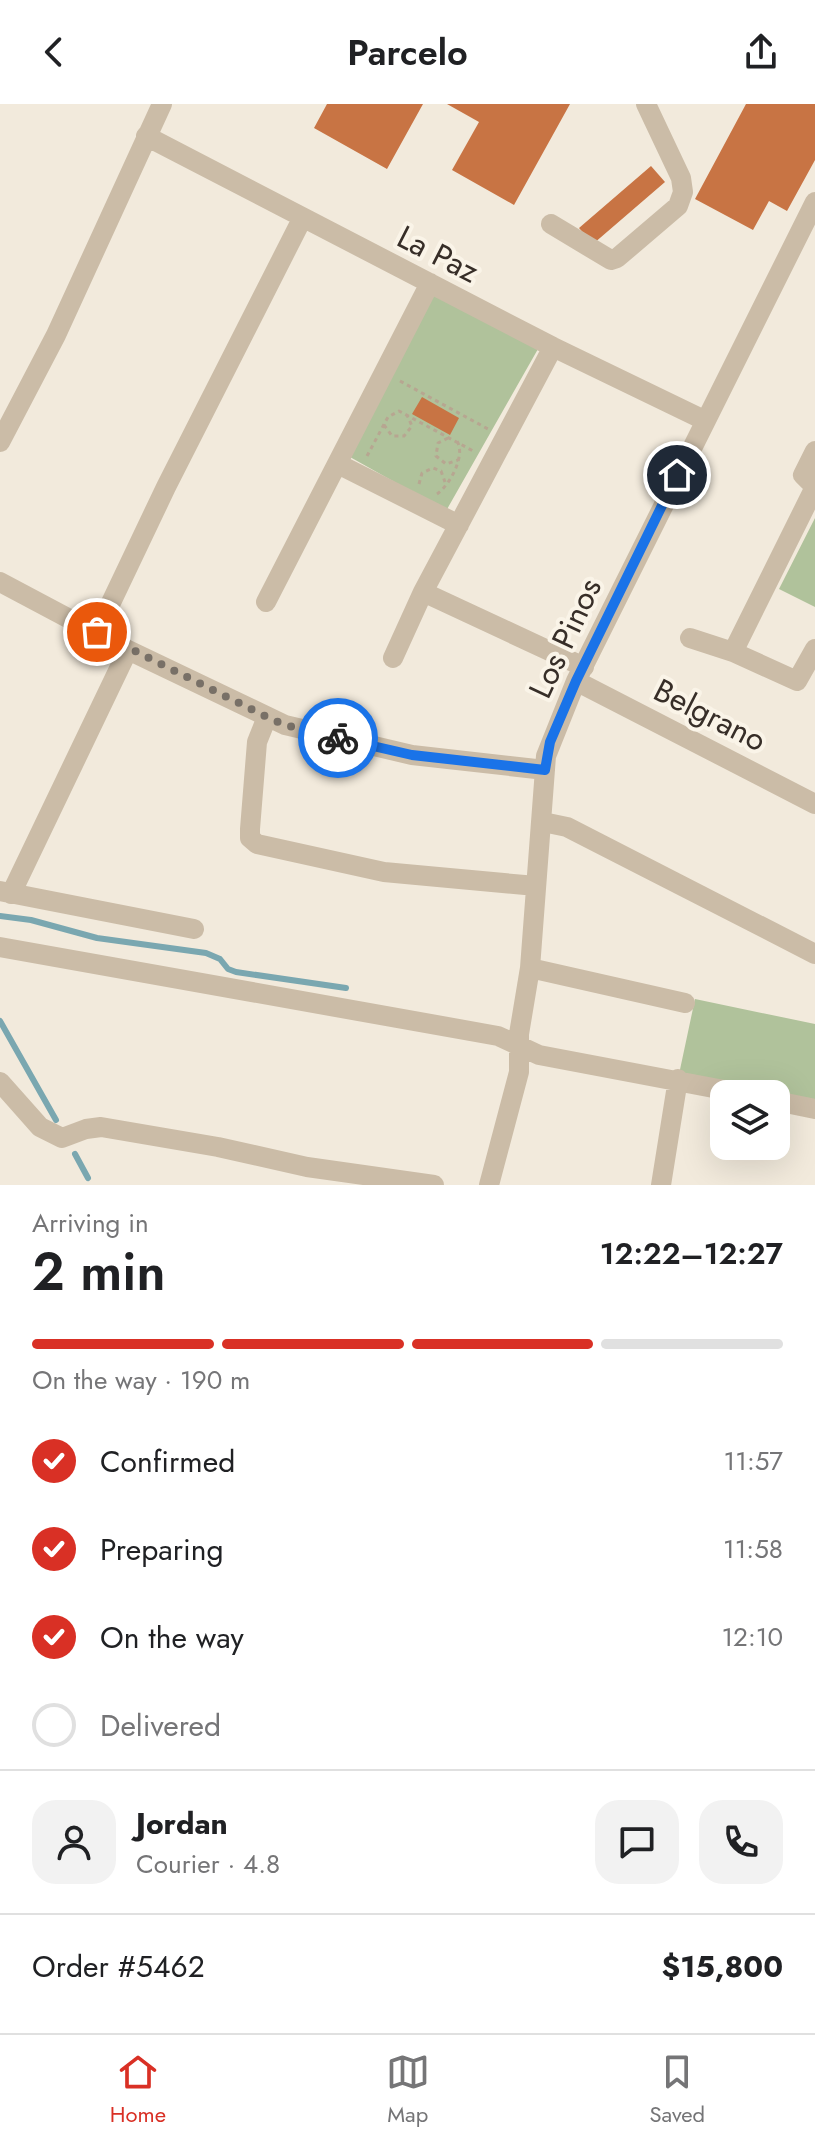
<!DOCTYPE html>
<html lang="en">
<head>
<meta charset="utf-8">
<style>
  body { margin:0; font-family:Jost,sans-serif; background:#f2f2f2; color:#202124; height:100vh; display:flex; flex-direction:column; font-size:30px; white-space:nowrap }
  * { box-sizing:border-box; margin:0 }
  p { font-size:26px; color:#757577 }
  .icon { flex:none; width:44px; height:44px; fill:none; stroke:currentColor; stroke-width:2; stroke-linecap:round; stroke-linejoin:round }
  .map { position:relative; height:1081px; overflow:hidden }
  .side { display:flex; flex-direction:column; background:#fff; flex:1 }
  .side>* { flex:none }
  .fabs { position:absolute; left:710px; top:976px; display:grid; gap:16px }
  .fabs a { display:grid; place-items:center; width:80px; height:80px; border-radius:16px; background:#fff; box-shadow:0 8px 32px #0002; font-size:40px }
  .pin { position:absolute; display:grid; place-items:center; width:68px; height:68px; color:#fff; margin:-34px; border:4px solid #fff; border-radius:50%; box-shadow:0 2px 8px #0007 }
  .courier { position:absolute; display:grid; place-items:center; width:80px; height:80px; margin:-40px; border:6px solid #1a73e8; border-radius:50%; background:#fff; color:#222; box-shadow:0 2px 10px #0007 }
  .summary em { font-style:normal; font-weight:600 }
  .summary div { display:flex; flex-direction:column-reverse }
  .summary { display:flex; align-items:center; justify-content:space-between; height:136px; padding:0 32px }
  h1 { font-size:52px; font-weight:600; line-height:60px }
  .bar { display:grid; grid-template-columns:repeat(4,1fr); gap:12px 8px; align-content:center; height:96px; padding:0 32px }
  .bar i { height:10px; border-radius:6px; background:#e0e0e0 }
  .bar .active { background:#d93025 }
  .bar p { grid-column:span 4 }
  .line { display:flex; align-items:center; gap:20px; padding:0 32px; border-top:2px solid #e0e0e0 }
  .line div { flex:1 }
  .round { display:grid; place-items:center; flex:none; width:84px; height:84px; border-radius:24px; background:#f2f2f2 }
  ol { padding:0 32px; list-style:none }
  li { display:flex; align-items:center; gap:24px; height:88px }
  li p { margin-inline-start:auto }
  li .icon { padding:8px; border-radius:50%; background:#d93025; color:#fff; stroke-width:4 }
  li:last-child { color:#757577 }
  li i { width:44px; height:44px; border:4px solid #e0e0e0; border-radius:50% }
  header { display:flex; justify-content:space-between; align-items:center; height:104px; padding:0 32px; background:#fff; font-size:36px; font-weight:600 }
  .menu { display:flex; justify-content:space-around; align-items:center; height:112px; border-top:2px solid #e0e0e0; background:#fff; font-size:22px; color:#757577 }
  .menu a { display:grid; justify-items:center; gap:4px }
  .menu .active { color:#d93025 }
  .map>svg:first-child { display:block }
</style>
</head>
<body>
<header><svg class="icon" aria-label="back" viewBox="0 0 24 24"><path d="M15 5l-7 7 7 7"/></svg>Parcelo<svg class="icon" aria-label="share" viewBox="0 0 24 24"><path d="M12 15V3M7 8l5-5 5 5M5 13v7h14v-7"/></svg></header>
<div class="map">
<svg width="815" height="1081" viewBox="0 0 815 1081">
  <rect width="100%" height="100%" fill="#f2eadc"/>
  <!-- green -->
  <path fill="#b0c29b" d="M 435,188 L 538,245 L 446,407 L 350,353 Z
    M 815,414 L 815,503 L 779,485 Z
    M 695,895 L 815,920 L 815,1005 L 776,990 L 745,990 L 678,975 Z"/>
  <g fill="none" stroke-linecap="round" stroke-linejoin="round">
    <!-- stream -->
    <path stroke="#7aa7b0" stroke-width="6" d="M 0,812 L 31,816 L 97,834 L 206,849 L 220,855 L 228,865 L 236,868 L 346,884
      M 0,917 L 56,1016
      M 75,1050 L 88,1074"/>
  </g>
  <!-- building -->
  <path fill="#c87444" d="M 327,0 L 423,0 L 387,65 L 314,24 Z
    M 447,0 L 570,0 L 514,101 L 452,66 L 479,18 Z
    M 746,0 L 815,0 L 815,56 L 787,107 L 769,97 L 753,126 L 695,95 Z
    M 651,62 L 665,78 L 593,140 L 579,124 Z
    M 422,293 L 459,314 L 450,331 L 412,310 Z"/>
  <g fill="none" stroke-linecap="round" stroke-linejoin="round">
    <!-- path -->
    <path stroke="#b7a691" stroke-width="3" stroke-dasharray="4 4" stroke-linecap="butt" d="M 400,277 L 488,325
      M 384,321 L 392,332 L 404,332 L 412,322 L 407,311
      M 448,334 L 438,339 L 436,352 L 446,360 L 458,356
      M 367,352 L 388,313 L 399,307 L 475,348
      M 419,380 L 422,369 L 433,364 L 441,367 L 445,378
      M 437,390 C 450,381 466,351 457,337"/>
    <!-- minor -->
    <path stroke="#cbbca7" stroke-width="20" d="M 146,32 L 553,243 L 704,316
      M 551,120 L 611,156 L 617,154 L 678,102 L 683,88 L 681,74 L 646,0
      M 0,338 L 56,231 L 162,0
      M 815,347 L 803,371 L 815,383
      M 338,360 L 459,421
      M 0,478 L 128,546 L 285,621 L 412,651 L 545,666
      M 423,488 L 584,563
      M 266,498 L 430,179
      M 97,528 L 166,383 L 302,115
      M 690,534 L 733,548 L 797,577 L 815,545
      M 733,548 L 815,383
      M 393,554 L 423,488 L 553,243
      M 576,577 L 815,700
      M 267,613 L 257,638 L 250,725 L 250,734 L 257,740 L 384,768 L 536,782
      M 543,718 L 567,723 L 815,850
      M 0,787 L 194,825
      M 11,790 L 128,546
      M 0,843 L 498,932 L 539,951 L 745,990
      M 530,864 L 685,899
      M 0,978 L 40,1023 L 62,1034 L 86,1025 L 101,1023 L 218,1043 L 307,1063 L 434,1081
      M 776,997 L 815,1005
      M 489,1081 L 519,968 L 519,930 L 530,864 L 546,652 L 576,577 L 815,98
      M 661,1081 L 678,975"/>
  </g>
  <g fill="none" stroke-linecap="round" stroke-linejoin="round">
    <!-- done -->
    <path stroke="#787067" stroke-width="8" stroke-dasharray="0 14.4" d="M 97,528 L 267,613 L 285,621 L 338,634"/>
    <!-- route -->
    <path stroke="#1a73e8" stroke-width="10" d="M 338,634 L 412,651 L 545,666 L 550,638 L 576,577 L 677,371"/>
  </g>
  <g text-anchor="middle" stroke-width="8" stroke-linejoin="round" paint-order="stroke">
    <!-- street labels -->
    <g font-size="32" fill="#372e28" stroke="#faf4e8">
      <text transform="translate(438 150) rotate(27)" y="11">La Paz</text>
      <text transform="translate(565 534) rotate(-65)" y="11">Los Pinos</text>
      <text transform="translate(710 611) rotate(27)" y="11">Belgrano</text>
    </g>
  </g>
</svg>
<div class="fabs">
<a><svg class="icon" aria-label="layers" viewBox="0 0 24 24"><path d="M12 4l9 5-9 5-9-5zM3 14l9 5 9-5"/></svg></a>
</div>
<div class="pin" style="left:97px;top:528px;background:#ea580c"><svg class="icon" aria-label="bag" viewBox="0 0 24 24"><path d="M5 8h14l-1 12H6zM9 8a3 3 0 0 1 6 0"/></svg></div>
<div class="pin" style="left:677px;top:371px;background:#1f2937"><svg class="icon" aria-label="home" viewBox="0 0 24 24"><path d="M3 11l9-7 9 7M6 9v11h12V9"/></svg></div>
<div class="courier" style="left:338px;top:634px"><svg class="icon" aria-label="bike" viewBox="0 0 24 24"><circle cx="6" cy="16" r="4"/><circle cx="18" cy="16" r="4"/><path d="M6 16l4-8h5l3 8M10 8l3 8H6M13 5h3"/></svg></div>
</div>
<section class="side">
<div class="summary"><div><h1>2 min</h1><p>Arriving in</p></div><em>12:22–12:27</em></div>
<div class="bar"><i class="active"></i><i class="active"></i><i class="active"></i><i></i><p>On the way · 190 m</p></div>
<ol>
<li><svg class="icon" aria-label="check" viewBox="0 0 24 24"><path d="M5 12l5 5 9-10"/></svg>Confirmed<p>11:57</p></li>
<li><svg class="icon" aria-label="check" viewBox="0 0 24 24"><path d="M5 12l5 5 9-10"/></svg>Preparing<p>11:58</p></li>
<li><svg class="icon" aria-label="check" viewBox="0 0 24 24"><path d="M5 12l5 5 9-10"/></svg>On the way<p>12:10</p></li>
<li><i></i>Delivered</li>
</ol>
<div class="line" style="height:144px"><a class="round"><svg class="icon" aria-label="person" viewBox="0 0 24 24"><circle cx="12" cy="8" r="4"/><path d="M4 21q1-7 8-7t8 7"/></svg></a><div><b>Jordan</b><p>Courier · 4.8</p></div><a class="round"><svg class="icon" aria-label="chat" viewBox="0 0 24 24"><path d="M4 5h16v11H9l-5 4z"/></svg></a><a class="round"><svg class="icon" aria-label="phone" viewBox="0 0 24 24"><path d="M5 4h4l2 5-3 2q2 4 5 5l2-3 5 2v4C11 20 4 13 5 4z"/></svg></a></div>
<div class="line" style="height:104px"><div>Order #5462</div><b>$15,800</b></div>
</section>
<nav class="menu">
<a class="active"><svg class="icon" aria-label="home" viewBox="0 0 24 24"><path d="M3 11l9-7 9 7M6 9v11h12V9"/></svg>Home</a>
<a><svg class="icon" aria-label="map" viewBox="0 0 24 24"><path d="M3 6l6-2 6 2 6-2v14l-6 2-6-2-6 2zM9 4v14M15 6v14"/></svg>Map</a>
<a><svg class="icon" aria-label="saved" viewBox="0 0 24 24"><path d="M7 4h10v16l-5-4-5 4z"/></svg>Saved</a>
</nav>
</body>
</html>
